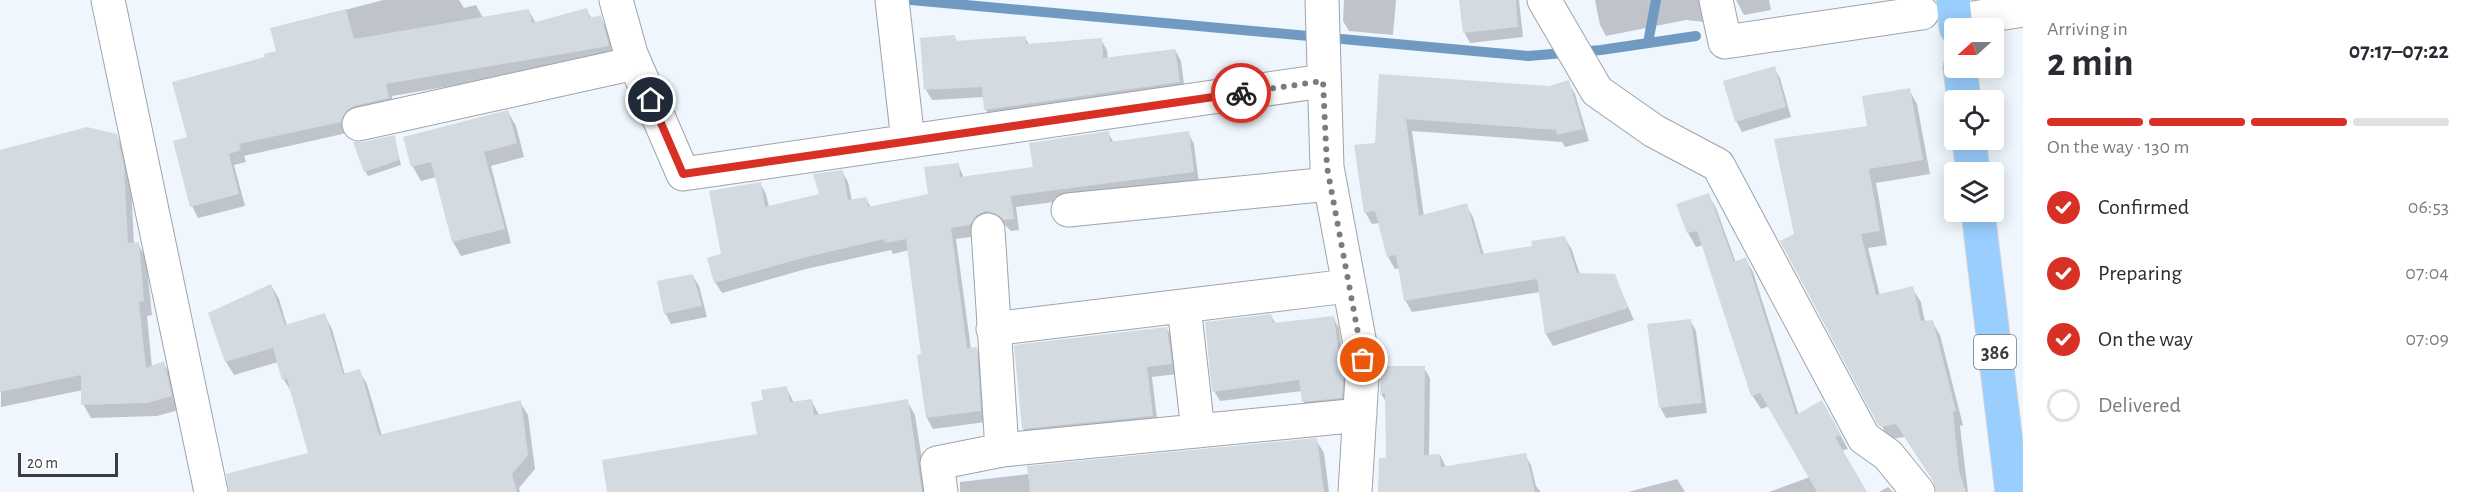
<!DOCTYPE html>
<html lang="en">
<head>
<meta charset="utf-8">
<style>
  body { margin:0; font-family:"Alegreya Sans",sans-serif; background:#f2f2f3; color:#2b2b33; height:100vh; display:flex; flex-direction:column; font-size:22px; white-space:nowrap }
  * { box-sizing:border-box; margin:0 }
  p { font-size:20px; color:#7c7c81 }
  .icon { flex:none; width:33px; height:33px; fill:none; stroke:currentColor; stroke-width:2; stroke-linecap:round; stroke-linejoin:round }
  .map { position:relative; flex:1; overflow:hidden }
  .drawer { display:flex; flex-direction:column; background:#fff; width:450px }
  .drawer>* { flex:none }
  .needle { width:39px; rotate:249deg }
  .tools { position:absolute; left:1944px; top:18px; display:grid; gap:12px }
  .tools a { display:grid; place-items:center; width:60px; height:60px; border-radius:6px; background:#fff; box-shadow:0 3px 15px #0003; font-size:30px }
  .scale { position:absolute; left:18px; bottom:15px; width:100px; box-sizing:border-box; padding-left:6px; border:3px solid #3a3c3f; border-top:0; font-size:16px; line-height:21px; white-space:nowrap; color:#3a3c3f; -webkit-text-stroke:4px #fff; paint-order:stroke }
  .pin { position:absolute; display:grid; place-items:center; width:51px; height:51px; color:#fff; margin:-26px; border:3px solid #fff; border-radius:50%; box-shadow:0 2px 6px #0007 }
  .courier { position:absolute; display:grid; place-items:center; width:60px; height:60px; margin:-30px; border:4px solid #d93025; border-radius:50%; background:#fff; color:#222; box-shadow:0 2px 8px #0007 }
  .headline em { font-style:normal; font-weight:700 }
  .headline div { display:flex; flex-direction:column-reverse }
  .headline { display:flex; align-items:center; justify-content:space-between; height:102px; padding:0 24px }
  h1 { font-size:39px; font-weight:700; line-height:45px }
  .bar { display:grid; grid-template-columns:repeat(4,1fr); gap:9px 6px; align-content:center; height:72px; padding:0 24px }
  .bar i { height:8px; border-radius:4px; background:#e1e1e2 }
  .bar .selected { background:#d93025 }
  .bar p { grid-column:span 4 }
  ol { padding:0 24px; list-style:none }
  li { display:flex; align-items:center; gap:18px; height:66px }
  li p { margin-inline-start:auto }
  li .icon { padding:6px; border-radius:50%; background:#d93025; color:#fff; stroke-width:4 }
  li:last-child { color:#7c7c81 }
  li i { width:33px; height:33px; border:3px solid #e1e1e2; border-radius:50% }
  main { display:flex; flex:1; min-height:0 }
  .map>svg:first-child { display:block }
</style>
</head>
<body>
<main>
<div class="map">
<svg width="2023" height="492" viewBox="0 0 2023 492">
  <rect width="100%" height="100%" fill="#eff6fd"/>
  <!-- shadow -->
  <path fill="#0003" d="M 383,0 L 459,0 L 464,8 L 476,5 L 483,18 L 528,10 L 536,23 L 586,9 L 592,19 L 600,17 L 607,29 L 615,58 L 392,96 L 394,110 L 347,133 L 244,156 L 246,162 L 234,165 L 245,206 L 198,218 L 192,206 L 189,138 L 267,58 L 278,53 L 272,29 Z
    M 1344,0 L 1396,0 L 1393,35 L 1349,31 L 1343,21 Z
    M 1460,0 L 1519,0 L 1523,37 L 1470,43 L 1464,32 Z
    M 1595,0 L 1707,0 L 1704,22 L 1686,20 L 1606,36 L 1600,25 Z
    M 1736,0 L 1769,0 L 1771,10 L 1744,15 Z
    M 954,36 L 957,42 L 1025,37 L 1029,45 L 1101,40 L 1107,50 L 1108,59 L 1175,50 L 1181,61 L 1185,92 L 992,120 L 986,110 L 985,97 L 932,100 L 926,90 L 922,39 Z
    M 1774,68 L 1780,78 L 1791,117 L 1742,132 L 1736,121 Z
    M 1380,76 L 1549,87 L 1568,82 L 1575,94 L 1589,141 L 1565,147 L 1562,142 L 1412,131 L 1424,217 L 1466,205 L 1473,217 L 1484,255 L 1533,247 L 1565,238 L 1572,250 L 1580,275 L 1614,275 L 1634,320 L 1553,346 L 1546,334 L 1540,292 L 1412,312 L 1405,300 L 1400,268 L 1395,269 L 1388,257 L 1380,223 L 1372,224 L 1365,212 L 1376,144 Z
    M 1909,90 L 1917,104 L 1930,174 L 1876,183 L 1887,245 L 1868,248 L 1880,296 L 1912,288 L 1921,302 L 1925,322 L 1932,321 L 1940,335 L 1963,425 L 1960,426 L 1968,492 L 1938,492 L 1938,488 L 1905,437 L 1888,439 L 1796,235 L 1869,127 Z
    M 508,112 L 516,126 L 524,157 L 491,166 L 511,243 L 461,256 L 453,242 L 436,177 L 421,181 L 413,167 L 405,139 Z
    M 1108,133 L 1114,143 L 1188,133 L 1194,144 L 1199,183 L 1016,207 L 1019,230 L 1011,231 L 1004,224 L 993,222 L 977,236 L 956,239 L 971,349 L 976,348 L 982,359 L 986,422 L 933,429 L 927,418 L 922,355 L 909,250 L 893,254 L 891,250 L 806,269 L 722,293 L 715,282 L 723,256 L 760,183 L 766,194 L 769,207 L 821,195 L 842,171 L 848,182 L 852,201 L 866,199 L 871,208 L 930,195 L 958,164 L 964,178 L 1034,168 Z
    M 116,135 L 124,150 L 131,182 L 134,244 L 138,244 L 146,258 L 152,315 L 147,316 L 152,367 L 163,363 L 172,377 L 179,410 L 157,416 L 91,418 L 83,404 L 83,390 L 1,407 L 0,151 Z
    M 394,137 L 401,165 L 368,176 L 365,171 L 363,144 Z
    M 1708,194 L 1716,208 L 1736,263 L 1745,258 L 1753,272 L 1799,416 L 1830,416 L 1848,449 L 1841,451 L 1865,492 L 1769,492 L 1810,477 L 1769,406 L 1761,409 L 1752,395 L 1704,245 L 1696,247 L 1688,233 Z
    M 693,276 L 699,286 L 707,317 L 671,324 L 665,313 Z
    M 271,285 L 279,299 L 287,326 L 324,315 L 332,329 L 345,375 L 359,371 L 367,384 L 382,436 L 520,402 L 528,415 L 535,469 L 519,488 L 520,492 L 239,492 L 310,454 L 292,393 L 284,380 L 278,362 L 234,375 L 226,362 L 210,314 Z
    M 1271,316 L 1276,324 L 1333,317 L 1339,328 L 1345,370 L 1349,377 L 1347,408 L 1309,412 L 1303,401 L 1302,391 L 1220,401 L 1214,391 Z
    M 1690,320 L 1696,331 L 1707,413 L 1666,418 L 1660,407 Z
    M 1167,329 L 1173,339 L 1177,374 L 1152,377 L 1158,427 L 1029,439 L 1023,429 Z
    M 1424,368 L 1430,378 L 1429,456 L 1440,455 L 1446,467 L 1525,455 L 1531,465 L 1536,486 L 1541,492 L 1383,492 L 1387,459 L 1387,403 L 1381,394 Z
    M 786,387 L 794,403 L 811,400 L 819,415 L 907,401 L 915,415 L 927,492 L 609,492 L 758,435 L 764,401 Z
    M 1316,440 L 1324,453 L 1329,492 L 960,492 L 960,482 Z
    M 1677,479 L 1685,492 L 1628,492 Z
    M 1888,487 L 1893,492 L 1879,492 Z"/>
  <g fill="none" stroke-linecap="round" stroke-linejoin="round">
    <!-- stream -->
    <path stroke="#709ac2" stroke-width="10" d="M 911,0 L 1528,56 L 1601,50 L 1696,36
      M 1648,43 L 1656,0"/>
  </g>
  <!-- building -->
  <path fill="#d3dae0" d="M 1459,0 L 1516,0 L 1518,27 L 1463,33 Z
    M 587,8 L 590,18 L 601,15 L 609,46 L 386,84 L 389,98 L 354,106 L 346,111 L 341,122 L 239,144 L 241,150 L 229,154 L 239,194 L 190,207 L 173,141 L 187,137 L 172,82 L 265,57 L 264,54 L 276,51 L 270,28 L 346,9 L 354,39 L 529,9 L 532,23 Z
    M 955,35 L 955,41 L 1026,36 L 1026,44 L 1102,38 L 1103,58 L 1175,49 L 1180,82 L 984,110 L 982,87 L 924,90 L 920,38 Z
    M 1775,66 L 1786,107 L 1735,122 L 1723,81 Z
    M 1379,74 L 1549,86 L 1569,80 L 1583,129 L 1557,135 L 1556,130 L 1406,119 L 1419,216 L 1467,203 L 1481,254 L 1532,246 L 1531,241 L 1565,236 L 1577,273 L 1615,274 L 1628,308 L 1545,334 L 1537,279 L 1404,301 L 1396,255 L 1387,257 L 1375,211 L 1364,213 L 1354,145 L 1375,143 Z
    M 1910,88 L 1923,160 L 1869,169 L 1880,231 L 1861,234 L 1876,295 L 1913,286 L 1921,321 L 1933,320 L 1956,411 L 1953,412 L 1959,471 L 1966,492 L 1936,492 L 1933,481 L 1896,424 L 1881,427 L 1878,425 L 1780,241 L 1794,234 L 1774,139 L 1867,126 L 1862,96 Z
    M 508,110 L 517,143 L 484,152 L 505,229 L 452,242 L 431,162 L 411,167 L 403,137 Z
    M 87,127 L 117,134 L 124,166 L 128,243 L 139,242 L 144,301 L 139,302 L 146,368 L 164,361 L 172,396 L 148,403 L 81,405 L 81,375 L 0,392 L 0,150 Z
    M 1109,131 L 1110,142 L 1189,131 L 1194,172 L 1011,196 L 1014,219 L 1004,220 L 997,214 L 986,211 L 977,215 L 970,225 L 951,228 L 967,348 L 977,347 L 981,411 L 926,418 L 917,355 L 921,354 L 906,239 L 885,243 L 884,239 L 799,259 L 714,283 L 707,258 L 721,254 L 709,191 L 761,182 L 765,207 L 819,194 L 813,174 L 843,170 L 848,200 L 867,197 L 868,207 L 928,194 L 924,167 L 959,163 L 960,177 L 1033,167 L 1029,143 Z
    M 395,135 L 399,160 L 364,172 L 353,142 L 363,142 Z
    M 1709,193 L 1734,262 L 1746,257 L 1796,415 L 1822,400 L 1841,435 L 1835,437 L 1867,492 L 1817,492 L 1760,393 L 1751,396 L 1697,231 L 1687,233 L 1676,204 Z
    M 693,274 L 702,306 L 664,314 L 657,281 Z
    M 271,284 L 285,325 L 325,313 L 343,374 L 360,369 L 379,435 L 521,400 L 528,455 L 512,474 L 517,492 L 229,492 L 226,474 L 308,453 L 287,379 L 282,380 L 273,348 L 225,362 L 208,313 Z
    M 1271,314 L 1273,323 L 1334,316 L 1340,365 L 1344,365 L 1342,398 L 1302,402 L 1299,380 L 1212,392 L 1205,322 Z
    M 1691,319 L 1702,403 L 1659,408 L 1647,324 Z
    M 1167,327 L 1172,364 L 1147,367 L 1153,416 L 1022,429 L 1014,345 Z
    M 1381,366 L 1425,366 L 1424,455 L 1440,454 L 1441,467 L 1526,453 L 1535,492 L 1378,492 L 1379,458 L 1386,458 L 1385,393 L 1380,394 Z
    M 787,386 L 790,402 L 812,399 L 814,415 L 908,399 L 922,492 L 607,492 L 602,460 L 757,434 L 751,402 L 763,400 L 761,390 Z
    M 1317,438 L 1324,492 L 1030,492 L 1027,466 Z"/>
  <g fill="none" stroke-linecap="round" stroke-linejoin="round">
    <!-- minor casing -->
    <g stroke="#9da4aa" stroke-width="35">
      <path id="minor" d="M 108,0 L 211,492
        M 616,0 L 631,54 L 683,174 L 1323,81
        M 892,0 L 908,141
        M 1322,0 L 1327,167 L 1363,360 L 1355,492
        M 1544,0 L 1597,91 L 1654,131 L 1718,165 L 1864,438 L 1888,455 L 1918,492
        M 1716,0 L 1725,42 L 1922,13
        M 1955,21 L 2023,10
        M 359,124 L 635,63
        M 1068,210 L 1330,184
        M 988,230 L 1002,450
        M 1184,306 L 1198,431
        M 993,329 L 1348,286
        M 941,492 L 937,463 L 1002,450 L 1360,415"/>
    </g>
    <!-- trunk casing -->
    <g stroke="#d4d4d5" stroke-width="35">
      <path id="trunk" d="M 1953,0 L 1956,28
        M 1960,68 L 1964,100
        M 1969,140 L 1973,172
        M 1978,212 L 2012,492"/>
    </g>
    <!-- minor -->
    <use href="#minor" stroke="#fff" stroke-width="33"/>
    <!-- trunk -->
    <use href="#trunk" stroke="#9acefe" stroke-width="33"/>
  </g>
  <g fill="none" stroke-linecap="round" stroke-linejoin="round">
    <!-- done -->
    <path stroke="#797d82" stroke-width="6" stroke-dasharray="0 10.8" d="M 1241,93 L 1323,81 L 1327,167 L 1363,360"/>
    <!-- route -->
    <path stroke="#d93025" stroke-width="8" d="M 651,100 L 683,174 L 1241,93"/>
  </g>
  <g text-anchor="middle" stroke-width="4.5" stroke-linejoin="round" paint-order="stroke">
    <!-- shield labels -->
    <rect fill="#fff" stroke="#757679" stroke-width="1.5" x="1974" y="335" width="42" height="34" rx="4.5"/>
    <g font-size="20" font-weight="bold" fill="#3a3c3f">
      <text x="1995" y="359">386</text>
    </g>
  </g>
</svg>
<div class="tools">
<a><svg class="needle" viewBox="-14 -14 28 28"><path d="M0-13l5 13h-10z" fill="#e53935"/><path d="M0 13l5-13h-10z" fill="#7c7c81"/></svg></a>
<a><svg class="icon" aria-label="locate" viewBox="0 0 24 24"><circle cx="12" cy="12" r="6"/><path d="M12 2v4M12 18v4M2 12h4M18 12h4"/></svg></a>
<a><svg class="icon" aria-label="layers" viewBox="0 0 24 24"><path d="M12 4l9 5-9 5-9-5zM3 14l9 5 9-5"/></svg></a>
</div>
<div class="scale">20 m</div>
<div class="pin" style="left:1363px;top:360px;background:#ea580c"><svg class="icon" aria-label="bag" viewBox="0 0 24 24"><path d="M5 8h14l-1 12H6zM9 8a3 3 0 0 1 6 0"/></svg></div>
<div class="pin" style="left:651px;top:100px;background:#1f2937"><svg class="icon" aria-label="home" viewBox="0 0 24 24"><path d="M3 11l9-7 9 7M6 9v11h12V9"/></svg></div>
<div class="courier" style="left:1241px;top:93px"><svg class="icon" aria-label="bike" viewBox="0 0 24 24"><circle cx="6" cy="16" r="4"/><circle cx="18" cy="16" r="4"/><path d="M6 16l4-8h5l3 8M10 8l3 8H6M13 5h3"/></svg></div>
</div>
<section class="drawer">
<div class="headline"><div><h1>2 min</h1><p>Arriving in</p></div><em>07:17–07:22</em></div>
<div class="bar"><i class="selected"></i><i class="selected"></i><i class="selected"></i><i></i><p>On the way · 130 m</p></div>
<ol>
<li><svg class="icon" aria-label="check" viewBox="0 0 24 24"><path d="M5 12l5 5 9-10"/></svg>Confirmed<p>06:53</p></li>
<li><svg class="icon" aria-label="check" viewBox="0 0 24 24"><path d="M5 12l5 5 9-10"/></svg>Preparing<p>07:04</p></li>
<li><svg class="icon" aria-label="check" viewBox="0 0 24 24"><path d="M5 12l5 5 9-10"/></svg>On the way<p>07:09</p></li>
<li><i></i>Delivered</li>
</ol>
</section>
</main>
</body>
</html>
